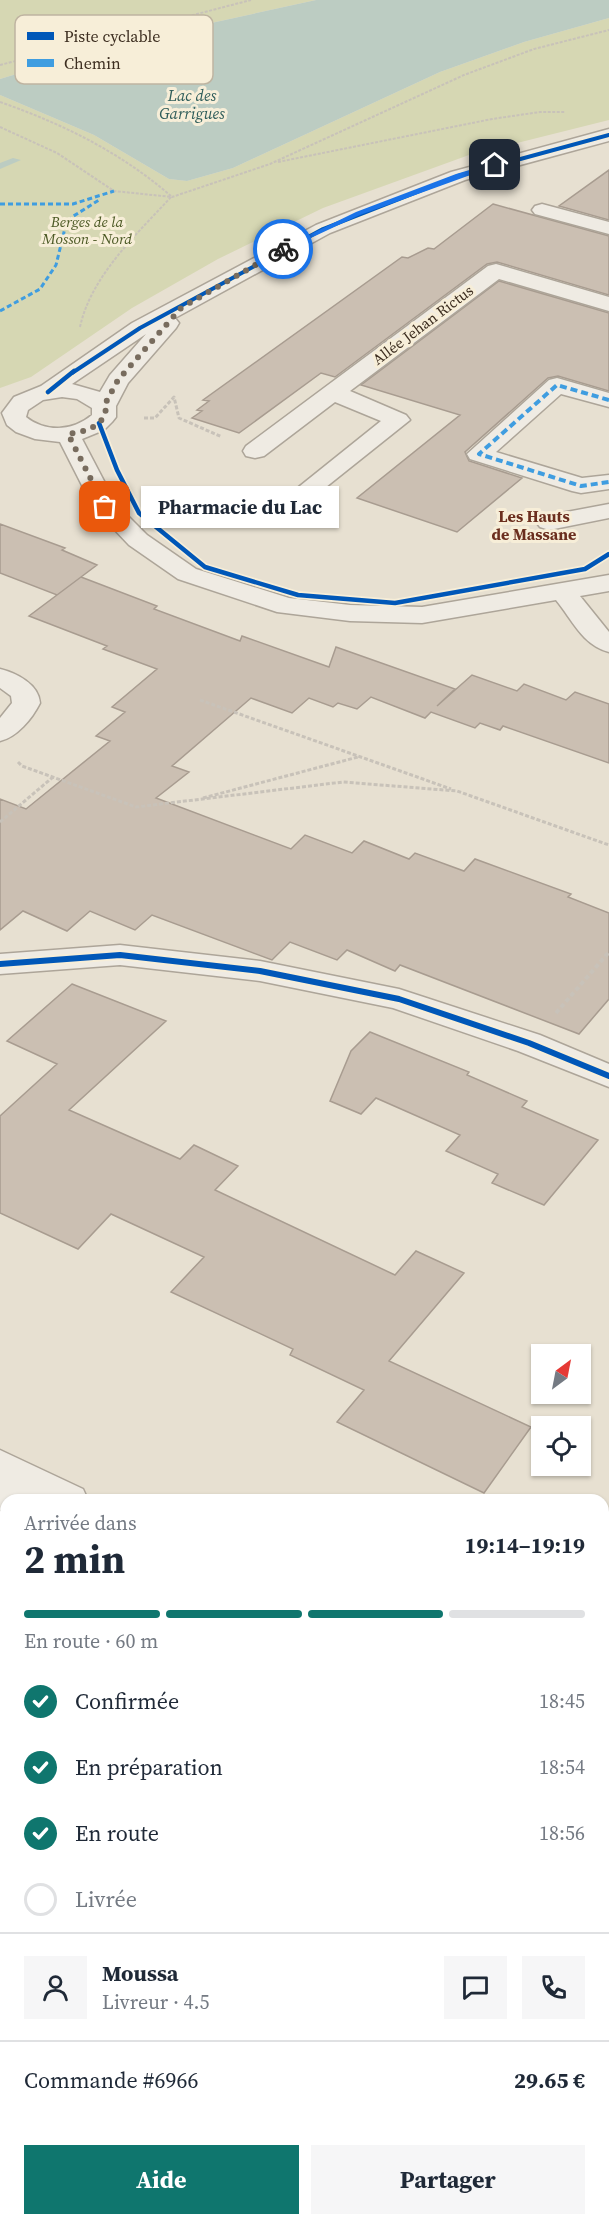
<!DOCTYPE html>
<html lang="fr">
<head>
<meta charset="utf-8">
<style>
  body { margin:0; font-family:"Source Serif 4",serif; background:#f6f6f7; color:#1f2937; height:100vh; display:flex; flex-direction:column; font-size:22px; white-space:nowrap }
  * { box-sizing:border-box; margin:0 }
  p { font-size:20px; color:#747a83 }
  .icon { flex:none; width:33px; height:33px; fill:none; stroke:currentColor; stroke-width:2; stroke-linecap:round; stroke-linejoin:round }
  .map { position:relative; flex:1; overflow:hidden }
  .drawer { position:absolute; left:0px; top:1494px; width:609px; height:732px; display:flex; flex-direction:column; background:#fff; border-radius:18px 18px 0 0; box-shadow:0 2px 4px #0004 }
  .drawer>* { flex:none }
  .needle { width:39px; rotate:32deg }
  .fabs { position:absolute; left:531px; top:1344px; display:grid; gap:12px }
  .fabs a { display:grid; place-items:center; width:60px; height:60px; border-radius:0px; background:#fff; box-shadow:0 2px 4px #0004; font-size:30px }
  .pin { position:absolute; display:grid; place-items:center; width:51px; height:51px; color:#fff; margin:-26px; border-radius:12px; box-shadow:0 3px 9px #0006 }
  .courier { position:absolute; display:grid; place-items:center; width:60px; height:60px; margin:-30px; border:4px solid #1a73e8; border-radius:50%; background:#fff; color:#222; box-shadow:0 2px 8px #0007 }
  .bubble { position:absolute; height:42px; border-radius:0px; background:#fff; box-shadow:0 2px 4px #0004; font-size:20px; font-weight:700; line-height:42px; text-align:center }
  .head em { font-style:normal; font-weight:700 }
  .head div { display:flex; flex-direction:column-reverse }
  .head { display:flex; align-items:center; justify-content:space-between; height:102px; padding:0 24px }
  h1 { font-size:39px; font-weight:700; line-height:45px }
  .bar { display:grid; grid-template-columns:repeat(4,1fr); gap:9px 6px; align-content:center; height:72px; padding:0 24px }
  .bar i { height:8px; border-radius:4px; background:#e0e1e3 }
  .bar .on { background:#0f766e }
  .bar p { grid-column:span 4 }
  .line { display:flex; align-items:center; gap:15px; padding:0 24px; border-top:2px solid #e0e1e3 }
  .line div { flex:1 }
  .round { display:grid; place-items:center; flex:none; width:63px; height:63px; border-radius:0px; background:#f6f6f7 }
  ol { padding:0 24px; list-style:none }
  li { display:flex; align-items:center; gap:18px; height:66px }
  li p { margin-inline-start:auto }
  li .icon { padding:6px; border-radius:50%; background:#0f766e; color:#fff; stroke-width:4 }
  li:last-child { color:#747a83 }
  li i { width:33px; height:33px; border:3px solid #e0e1e3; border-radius:50% }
  .action { display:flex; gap:12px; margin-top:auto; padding:12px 24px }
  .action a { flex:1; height:69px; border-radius:0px; background:#0f766e; color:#fff; font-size:24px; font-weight:700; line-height:69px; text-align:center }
  .action a+a { background:#f6f6f7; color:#1f2937 }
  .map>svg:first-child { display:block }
</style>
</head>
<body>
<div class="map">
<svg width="609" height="2226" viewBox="0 0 609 2226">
  <rect width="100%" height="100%" fill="#e7e0d1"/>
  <!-- green -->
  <path fill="#d6d7b3" d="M 0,0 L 316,0 L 115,44 L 0,79 Z
    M 609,18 L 609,120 L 469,155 L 323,208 L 218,259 L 132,308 L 31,377 L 0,388 L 0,95 L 94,135 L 169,179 L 187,181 L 233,168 L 440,72 L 524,42 Z"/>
  <!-- water -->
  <path fill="#bcccc2" d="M 316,0 L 609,0 L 609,18 L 524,42 L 440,72 L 233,168 L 187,181 L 169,179 L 94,135 L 0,95 L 0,79 L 115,44 Z"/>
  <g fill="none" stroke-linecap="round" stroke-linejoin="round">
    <!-- stream -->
    <path fill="#bcccc2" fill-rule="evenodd" d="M 13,158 L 21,160 L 0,169 L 0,163 Z"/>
  </g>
  <!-- building -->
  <path fill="#cbbfb2" stroke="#a89c90" stroke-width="1.5" d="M 609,170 L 609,220 L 559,206 Z
    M 493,204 L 609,236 L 609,295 L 497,262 L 487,264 L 335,377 L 321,373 L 239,433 L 192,418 L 202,411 L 197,410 L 209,401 L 203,400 L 402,257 L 408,258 L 428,248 L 434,249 Z
    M 499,281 L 609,313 L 609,391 L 558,376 L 548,378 L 465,452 L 469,461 L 522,478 L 457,532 L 357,498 L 460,415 L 361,385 Z
    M 0,524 L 65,548 L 62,550 L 97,565 L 57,595 L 0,573 Z
    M 81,577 L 157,606 L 154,609 L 240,641 L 242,636 L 329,667 L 336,647 L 455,689 L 437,706 L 472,675 L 517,691 L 524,684 L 566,700 L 575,692 L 609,704 L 609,763 L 503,726 L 500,730 L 480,723 L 475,728 L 431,712 L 425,718 L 371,697 L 357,709 L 338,703 L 333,707 L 309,698 L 292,713 L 251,698 L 172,766 L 189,772 L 156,798 L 291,849 L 305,835 L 352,853 L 364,841 L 409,859 L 415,853 L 464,871 L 475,859 L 571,894 L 568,897 L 609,913 L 609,999 L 579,1034 L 400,965 L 395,971 L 347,950 L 337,960 L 290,942 L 272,960 L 152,915 L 135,930 L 90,911 L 67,931 L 23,911 L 0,930 L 0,799 L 26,809 L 110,741 L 96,736 L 125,712 L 112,707 L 157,669 L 103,649 L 107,646 L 29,616 Z
    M 72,984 L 166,1021 L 69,1110 L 180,1159 L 194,1145 L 238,1166 L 215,1190 L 395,1275 L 416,1251 L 464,1273 L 389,1361 L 531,1427 L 484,1493 L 337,1422 L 364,1390 L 290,1355 L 293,1349 L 171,1292 L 204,1257 L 111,1214 L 78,1249 L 0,1213 L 0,1116 L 57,1064 L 7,1041 Z
    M 370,1032 L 469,1072 L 467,1075 L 527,1101 L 522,1107 L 598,1140 L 544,1205 L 492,1183 L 498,1174 L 446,1151 L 460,1135 L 376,1098 L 361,1114 L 330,1101 L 351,1051 Z"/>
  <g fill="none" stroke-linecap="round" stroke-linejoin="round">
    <!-- minor casing -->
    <g stroke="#ada599" stroke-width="3">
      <path id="minor" d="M 609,129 L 609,141 L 465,180 L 330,233 L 175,318 L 179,323 L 176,328 L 128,383 L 116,406 L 116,417 L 112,422 L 104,430 L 82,439 L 116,504 L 147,535 L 196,569 L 289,598 L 350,605 L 422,607 L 609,575 L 609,591 L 580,596 L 609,632 L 609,652 C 582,645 572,619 556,600 L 422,623 L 350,621 L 277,612 L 178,579 L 129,545 L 93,507 L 60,442 L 35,439 L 16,432 L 7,425 L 2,413 L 14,397 L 41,386 L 132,323 L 316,225 L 451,172 ZM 146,334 L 110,375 L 100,392 L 72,384 ZM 62,397 L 77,399 L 92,408 L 92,415 C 73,431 46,433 26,417 L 28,410 L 43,400 Z
        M 542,204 L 609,222 L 609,234 L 535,214 L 532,210 L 535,206 Z
        M 496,264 L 609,297 L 609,311 L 499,279 L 350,391 L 406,415 L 410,420 L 316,495 L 307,497 L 298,495 L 295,490 L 381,421 L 335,402 L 264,456 L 255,458 L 246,456 L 243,451 L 246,446 L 488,266 Z
        M 557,378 L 609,393 L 609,407 L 561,394 L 496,452 L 582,478 L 609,475 L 609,489 L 581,493 L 572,491 L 470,459 L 467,454 L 549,380 Z
        M 609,504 L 609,518 L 549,530 L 540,527 L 536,522 L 540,517 Z
        M 0,669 C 16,673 39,684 40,703 C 32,719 17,737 0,741 L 0,718 L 12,703 L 11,696 L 0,688 Z
        M 120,945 L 260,961 L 399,989 L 540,1035 L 609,1064 L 609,1087 L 518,1051 L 393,1008 L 260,981 L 120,965 L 0,974 L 0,954 Z
        M 0,1450 L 83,1489 L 88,1500 L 6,1500 L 6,1509 L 0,1510 Z
        M 603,1738 L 609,1740 L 609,1776 L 603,1774 Z
        M 0,1832 L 6,1834 L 6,1874 L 0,1872 Z
        M 609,1878 L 609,1924 L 603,1927 L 603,1881 Z
        M 367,2220 L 416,2220 L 413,2226 L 364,2226 Z"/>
    </g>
    <!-- path-far2 -->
    <path stroke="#c8c2b9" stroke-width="2" stroke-dasharray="3 1.5" stroke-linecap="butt" d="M 0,65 L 251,0
      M 0,102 C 63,124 120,152 171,196
      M 0,127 L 57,153 L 114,191 L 172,197 L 270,164 L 464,75 L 534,49 L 609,30
      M 278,162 L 492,119 L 540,112 L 565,112
      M 80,327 C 91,276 137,234 171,197"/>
    <!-- path-far1 -->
    <path stroke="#c8c2b9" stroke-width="3" stroke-dasharray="4 2" stroke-linecap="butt" d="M 144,418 L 155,418 L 174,397 L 179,418 L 222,437
      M 200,700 L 451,789
      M 18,762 L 22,766 L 136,807 L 343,782 L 457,791 L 609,845
      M 203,798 L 358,757
      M 0,822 L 53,777"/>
    <!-- path -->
    <path stroke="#c8c2b9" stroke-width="4" stroke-dasharray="4.5 3" stroke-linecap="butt" d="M 556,1013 L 609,952"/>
    <!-- minor -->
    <use href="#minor" fill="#efebe3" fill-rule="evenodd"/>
    <!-- quiet-far1 -->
    <path stroke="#3f9de0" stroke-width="3" stroke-dasharray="5 3" stroke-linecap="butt" d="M 0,204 L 73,204 L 114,191
      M 0,311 L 40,289 L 56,265 L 66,224 L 72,217 L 99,200"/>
    <!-- quiet -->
    <path stroke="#3f9de0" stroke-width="4" stroke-dasharray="7 4" stroke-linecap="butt" d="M 609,400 L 557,385 L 479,454 L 581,486 L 609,482"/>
    <!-- cycleway-far2 casing -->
    <g stroke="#f7eed8" stroke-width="6">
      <path id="cycleway-far2" d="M 72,373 L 140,328 L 323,229 L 458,176 L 609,135"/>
    </g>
    <!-- cycleway-far1 casing -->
    <g stroke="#f7eed8" stroke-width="8">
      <path id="cycleway-far1" d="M 48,392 L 74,371
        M 99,423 L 117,470 L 139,513 L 205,567 L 298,595 L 395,603 L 585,569 L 609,554"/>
    </g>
    <!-- cycleway casing -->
    <g stroke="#f7eed8" stroke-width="10">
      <path id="cycleway" d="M 0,964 L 120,955 L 260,971 L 399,999 L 529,1043 L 609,1076"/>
    </g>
    <!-- cycleway-far2 -->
    <use href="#cycleway-far2" stroke="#0057b8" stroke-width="4"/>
    <!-- cycleway-far1 -->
    <use href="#cycleway-far1" stroke="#0057b8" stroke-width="4.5"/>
    <!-- cycleway -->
    <use href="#cycleway" stroke="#0057b8" stroke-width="6"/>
  </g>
  <!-- route -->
  <path fill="#1a73e8" d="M 493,163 L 498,165 L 360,215 L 285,250 L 280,249 L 356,212 L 456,174 Z"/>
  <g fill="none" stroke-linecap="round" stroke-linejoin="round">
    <!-- done -->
    <path stroke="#786c5e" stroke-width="6" stroke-dasharray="0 10.8" d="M 105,507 L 68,434 C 84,432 100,428 106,412 L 104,406 L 118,380 L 181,308 L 283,249"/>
  </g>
  <g text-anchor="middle" stroke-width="6" stroke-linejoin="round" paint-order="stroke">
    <!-- far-park labels -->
    <g font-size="15" font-style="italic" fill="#4d5a26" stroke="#f7eed8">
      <text x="87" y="227">Berges de la<tspan x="87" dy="17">Mosson - Nord</tspan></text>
    </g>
    <!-- far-street labels -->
    <g font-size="15" fill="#3d2e20" stroke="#f7eed8">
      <text transform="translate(423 325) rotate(-37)" y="5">Allée Jehan Rictus</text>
    </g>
    <!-- far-water labels -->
    <g font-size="16" font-style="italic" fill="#2f5d5a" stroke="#f7eed8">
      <text x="192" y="101">Lac des<tspan x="192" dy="18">Garrigues</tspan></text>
    </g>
    <!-- far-neighbourhood labels -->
    <g font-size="16" font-weight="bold" fill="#6b2e1e" stroke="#f7eed8">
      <text x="534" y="522">Les Hauts<tspan x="534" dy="18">de Massane</tspan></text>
    </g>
  </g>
  <!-- legend -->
  <rect x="15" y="15" width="198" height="69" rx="9" fill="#f7eed8" stroke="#bfb4a1" stroke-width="1.5"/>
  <rect x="27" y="32" width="27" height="8" fill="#0057b8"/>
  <rect x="27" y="59" width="27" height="8" fill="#3f9de0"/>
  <g font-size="16" fill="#3d2e20">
    <text x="64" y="42">Piste cyclable</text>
    <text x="64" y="69">Chemin</text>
  </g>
</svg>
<div class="fabs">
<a><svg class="needle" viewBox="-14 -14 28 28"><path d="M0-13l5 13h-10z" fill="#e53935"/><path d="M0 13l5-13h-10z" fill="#747a83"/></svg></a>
<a><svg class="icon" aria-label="locate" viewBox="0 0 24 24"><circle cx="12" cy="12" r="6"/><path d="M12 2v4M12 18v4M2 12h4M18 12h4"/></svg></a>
</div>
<div class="pin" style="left:105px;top:507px;background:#ea580c"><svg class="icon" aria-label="bag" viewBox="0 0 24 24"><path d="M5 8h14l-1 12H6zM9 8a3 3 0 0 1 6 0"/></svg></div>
<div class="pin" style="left:495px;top:165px;background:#1f2937"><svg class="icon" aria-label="home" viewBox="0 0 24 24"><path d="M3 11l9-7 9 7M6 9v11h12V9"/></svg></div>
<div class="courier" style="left:283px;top:249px"><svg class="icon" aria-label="bike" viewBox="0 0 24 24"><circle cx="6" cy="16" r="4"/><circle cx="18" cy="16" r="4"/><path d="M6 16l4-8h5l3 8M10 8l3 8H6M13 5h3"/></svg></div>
<div class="bubble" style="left:141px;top:486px;width:198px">Pharmacie du Lac</div>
<section class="drawer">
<div class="head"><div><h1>2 min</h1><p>Arrivée dans</p></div><em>19:14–19:19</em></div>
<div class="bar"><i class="on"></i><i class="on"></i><i class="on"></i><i></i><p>En route · 60 m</p></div>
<ol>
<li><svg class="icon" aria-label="check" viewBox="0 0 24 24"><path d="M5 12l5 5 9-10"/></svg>Confirmée<p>18:45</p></li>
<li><svg class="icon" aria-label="check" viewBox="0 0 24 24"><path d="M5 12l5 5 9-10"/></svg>En préparation<p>18:54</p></li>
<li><svg class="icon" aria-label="check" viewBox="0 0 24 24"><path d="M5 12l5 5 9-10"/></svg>En route<p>18:56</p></li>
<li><i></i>Livrée</li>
</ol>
<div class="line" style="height:108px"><a class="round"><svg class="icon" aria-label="person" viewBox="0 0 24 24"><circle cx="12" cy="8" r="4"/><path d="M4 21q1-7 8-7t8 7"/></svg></a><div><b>Moussa</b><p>Livreur · 4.5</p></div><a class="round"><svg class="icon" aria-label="chat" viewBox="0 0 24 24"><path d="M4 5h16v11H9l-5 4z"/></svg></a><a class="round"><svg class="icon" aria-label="phone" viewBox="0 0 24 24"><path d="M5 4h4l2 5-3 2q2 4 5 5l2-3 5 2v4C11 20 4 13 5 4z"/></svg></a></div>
<div class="line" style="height:78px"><div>Commande #6966</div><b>29.65 €</b></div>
<div class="action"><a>Aide</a><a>Partager</a></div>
</section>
</div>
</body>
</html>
